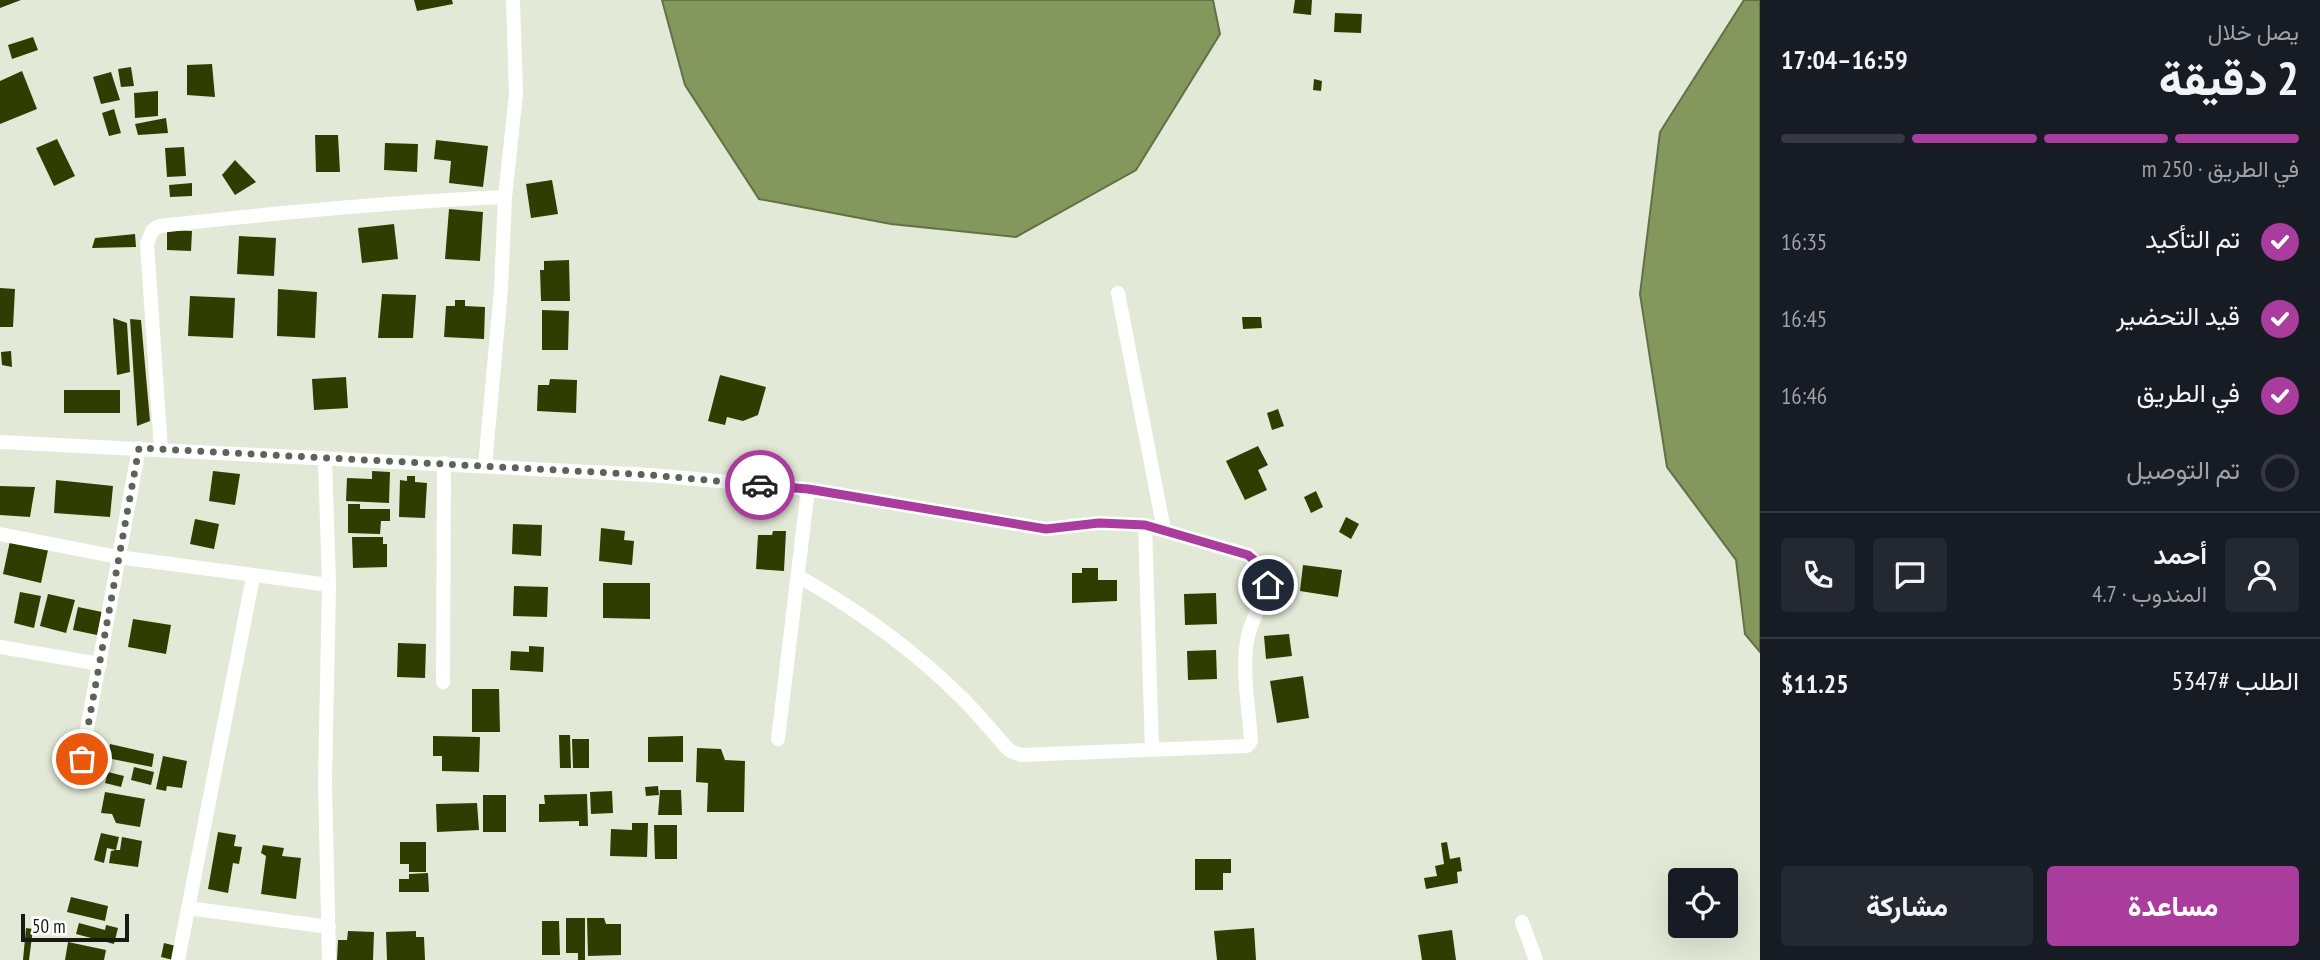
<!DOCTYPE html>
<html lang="ar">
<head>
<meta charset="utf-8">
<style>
  body { margin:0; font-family:"PT Sans Narrow",Vazirmatn,sans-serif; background:#242831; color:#f1f3f6; direction:rtl; height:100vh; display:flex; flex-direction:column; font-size:26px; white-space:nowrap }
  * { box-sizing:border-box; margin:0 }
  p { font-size:23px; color:#9ea1a6 }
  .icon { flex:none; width:38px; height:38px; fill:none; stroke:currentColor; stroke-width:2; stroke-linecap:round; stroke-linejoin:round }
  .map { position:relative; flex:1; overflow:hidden; direction:ltr }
  .sheet { display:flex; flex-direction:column; background:#171b24; width:560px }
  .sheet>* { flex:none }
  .buttons { position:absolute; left:1668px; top:868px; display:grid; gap:14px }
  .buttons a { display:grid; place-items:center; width:70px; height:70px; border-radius:7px; background:#171b24; box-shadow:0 7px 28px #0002; font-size:35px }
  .scale { position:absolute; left:21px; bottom:18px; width:108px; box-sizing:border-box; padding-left:7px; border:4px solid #171913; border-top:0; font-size:19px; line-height:24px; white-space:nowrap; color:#171913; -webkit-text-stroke:5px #fff; paint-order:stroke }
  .pin { position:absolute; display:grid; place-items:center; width:60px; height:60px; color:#fff; margin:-30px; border:4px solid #fff; border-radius:50%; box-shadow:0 2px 7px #0007 }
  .courier { position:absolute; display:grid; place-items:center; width:70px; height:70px; margin:-35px; border:5px solid #a93c9c; border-radius:50%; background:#fff; color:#222; box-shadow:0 2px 9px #0007 }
  .head em { font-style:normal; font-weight:800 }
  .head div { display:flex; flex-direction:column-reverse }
  .head { display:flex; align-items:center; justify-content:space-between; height:119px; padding:0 21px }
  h1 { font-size:46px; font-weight:800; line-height:52px }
  .bar { display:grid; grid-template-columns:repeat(4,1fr); gap:10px 7px; align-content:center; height:84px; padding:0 21px }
  .bar i { height:9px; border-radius:5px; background:#363941 }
  .bar .current { background:#a93c9c }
  .bar p { grid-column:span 4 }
  .line { display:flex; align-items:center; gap:18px; padding:0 21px; border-top:2px solid #363941 }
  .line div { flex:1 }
  .round { display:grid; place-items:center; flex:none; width:74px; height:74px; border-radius:7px; background:#242831 }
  ol { padding:0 21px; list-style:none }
  li { display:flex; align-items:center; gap:21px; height:77px }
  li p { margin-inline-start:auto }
  li .icon { padding:7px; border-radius:50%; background:#a93c9c; color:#fff; stroke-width:4 }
  li:last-child { color:#9ea1a6 }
  li i { width:38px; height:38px; border:4px solid #363941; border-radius:50% }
  .primary-button { display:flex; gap:14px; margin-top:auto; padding:14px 21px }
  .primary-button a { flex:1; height:80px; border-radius:7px; background:#a93c9c; color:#fff; font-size:28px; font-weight:800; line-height:80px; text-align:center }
  .primary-button a+a { background:#242831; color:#f1f3f6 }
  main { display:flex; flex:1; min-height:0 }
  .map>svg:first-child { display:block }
</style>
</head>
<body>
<main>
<section class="sheet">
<div class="head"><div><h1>2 دقيقة</h1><p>يصل خلال</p></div><em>16:59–17:04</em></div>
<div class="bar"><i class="current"></i><i class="current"></i><i class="current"></i><i></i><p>في الطريق · 250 m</p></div>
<ol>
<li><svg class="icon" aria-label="check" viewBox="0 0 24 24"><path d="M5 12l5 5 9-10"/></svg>تم التأكيد<p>16:35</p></li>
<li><svg class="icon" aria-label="check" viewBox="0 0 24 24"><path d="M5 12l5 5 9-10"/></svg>قيد التحضير<p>16:45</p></li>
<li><svg class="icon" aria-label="check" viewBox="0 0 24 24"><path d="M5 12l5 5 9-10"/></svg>في الطريق<p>16:46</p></li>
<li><i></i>تم التوصيل</li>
</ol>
<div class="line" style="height:126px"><a class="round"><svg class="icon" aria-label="person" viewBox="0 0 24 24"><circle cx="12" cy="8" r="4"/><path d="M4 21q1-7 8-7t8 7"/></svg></a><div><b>أحمد</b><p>المندوب · 4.7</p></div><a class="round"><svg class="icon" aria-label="chat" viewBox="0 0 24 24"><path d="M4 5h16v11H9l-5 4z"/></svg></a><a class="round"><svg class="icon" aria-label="phone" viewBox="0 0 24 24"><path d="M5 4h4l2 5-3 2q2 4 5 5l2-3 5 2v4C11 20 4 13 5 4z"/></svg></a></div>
<div class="line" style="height:91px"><div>الطلب #5347</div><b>$11.25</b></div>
<div class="primary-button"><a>مساعدة</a><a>مشاركة</a></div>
</section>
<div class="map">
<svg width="1760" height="960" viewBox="0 0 1760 960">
  <rect width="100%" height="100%" fill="#e3e9d7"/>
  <!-- water -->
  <path fill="#84975c" stroke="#637146" stroke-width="2" d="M 662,0 L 1213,0 L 1220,34 L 1136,170 L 1016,237 L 891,224 L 759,199 L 685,85 Z
    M 1744,0 L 1760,0 L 1760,652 L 1745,634 L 1736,560 L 1667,467 L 1640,294 L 1660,132 Z"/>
  <!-- building -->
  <path fill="#2f3d00" d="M 0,0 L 21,0 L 0,8 Z
    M 414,0 L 452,0 L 453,4 L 417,11 Z
    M 1295,0 L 1312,0 L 1311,15 L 1293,13 Z
    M 1335,13 L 1362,14 L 1361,33 L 1334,32 Z
    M 33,37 L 38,50 L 12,59 L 8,45 Z
    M 212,64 L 215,97 L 187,95 L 187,65 Z
    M 131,67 L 134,86 L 121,87 L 118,69 Z
    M 22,71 L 37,109 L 0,124 L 0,81 Z
    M 111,72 L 120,100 L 101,104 L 93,77 Z
    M 1314,79 L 1322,81 L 1321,91 L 1313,90 Z
    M 158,91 L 158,116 L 135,118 L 134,93 Z
    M 114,109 L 121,133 L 109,136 L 102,113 Z
    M 166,118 L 168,133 L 138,135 L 135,124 Z
    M 315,135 L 338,135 L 340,172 L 316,172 Z
    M 57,139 L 75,176 L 54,186 L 36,148 Z
    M 436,140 L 488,146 L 483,187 L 449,183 L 451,161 L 434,159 Z
    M 385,143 L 418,144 L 417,172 L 384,170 Z
    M 184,147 L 186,176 L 167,177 L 165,148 Z
    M 235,160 L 256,182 L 235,195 L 222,175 Z
    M 552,180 L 558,214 L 531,218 L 526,184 Z
    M 192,183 L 192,196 L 170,197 L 169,185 Z
    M 449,209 L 483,212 L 480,261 L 445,259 Z
    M 394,224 L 398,259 L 362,263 L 358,228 Z
    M 167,230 L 192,231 L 191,251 L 167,250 Z
    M 135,234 L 136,247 L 92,248 L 95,238 Z
    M 239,236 L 276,238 L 274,276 L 237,274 Z
    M 569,260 L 570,301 L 541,301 L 540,270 L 544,270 L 544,261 Z
    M 0,288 L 15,289 L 13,327 L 0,327 Z
    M 278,289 L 317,292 L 315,338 L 277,336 Z
    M 382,294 L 416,295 L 413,338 L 378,338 Z
    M 190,296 L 235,298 L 233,338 L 188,336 Z
    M 455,300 L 465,300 L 465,306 L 485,307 L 484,339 L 444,337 L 446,306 L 455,306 Z
    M 542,310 L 569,311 L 568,350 L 542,350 Z
    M 1242,317 L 1261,317 L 1262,328 L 1243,329 Z
    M 113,318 L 127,323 L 130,372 L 117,375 Z
    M 130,319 L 141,320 L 150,421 L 137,426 Z
    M 11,351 L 12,367 L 2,365 L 1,352 Z
    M 720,375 L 766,387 L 758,415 L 743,421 L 727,417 L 725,425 L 708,421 Z
    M 346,377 L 348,408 L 314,410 L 312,379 Z
    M 550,379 L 577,380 L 576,413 L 537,411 L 538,385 L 549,385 Z
    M 64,390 L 120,390 L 120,413 L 64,413 Z
    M 1278,409 L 1284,426 L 1272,430 L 1267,413 Z
    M 1258,446 L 1268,465 L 1258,470 L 1267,490 L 1245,500 L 1226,461 Z
    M 213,471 L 240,474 L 235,505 L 209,501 Z
    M 372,471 L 390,472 L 389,503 L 346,501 L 347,478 L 372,479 Z
    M 407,476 L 415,476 L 415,482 L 427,483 L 425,518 L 399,517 L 400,480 L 407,481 Z
    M 56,480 L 113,486 L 110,517 L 54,513 Z
    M 0,486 L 35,487 L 30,517 L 0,515 Z
    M 1316,491 L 1323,507 L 1311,513 L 1304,497 Z
    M 348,504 L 360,504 L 360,509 L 390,509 L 390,521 L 381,521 L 380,534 L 348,533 Z
    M 1346,517 L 1359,524 L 1351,539 L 1339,532 Z
    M 195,519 L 219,524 L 214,549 L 190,544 Z
    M 513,524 L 542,525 L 541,556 L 512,554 Z
    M 601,528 L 625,531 L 624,540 L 634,541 L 632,565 L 599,561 Z
    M 773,531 L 786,531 L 784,571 L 756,569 L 758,535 L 772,535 Z
    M 352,537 L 383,537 L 383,544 L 387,544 L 387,567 L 353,568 Z
    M 10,541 L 48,550 L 41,583 L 3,574 Z
    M 1303,565 L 1342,570 L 1338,597 L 1300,591 Z
    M 1082,568 L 1098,568 L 1098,580 L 1117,580 L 1117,601 L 1072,603 L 1072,573 L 1082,573 Z
    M 603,583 L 650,583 L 650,619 L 603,618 Z
    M 514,586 L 548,587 L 547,617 L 513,616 Z
    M 20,592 L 41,596 L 34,628 L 14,623 Z
    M 1216,593 L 1217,624 L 1185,625 L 1184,594 Z
    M 48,594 L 75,600 L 66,633 L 40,626 Z
    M 78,607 L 102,612 L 97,635 L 73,630 Z
    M 133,619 L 171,625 L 166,654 L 128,647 Z
    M 1289,634 L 1292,656 L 1266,659 L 1264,636 Z
    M 398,643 L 426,644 L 425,678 L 397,677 Z
    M 529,646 L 544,647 L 543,672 L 510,670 L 511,651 L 529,652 Z
    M 1216,650 L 1217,679 L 1188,680 L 1187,651 Z
    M 1303,676 L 1309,718 L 1277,723 L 1270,681 Z
    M 472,689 L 499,689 L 500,732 L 472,732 Z
    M 559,735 L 570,735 L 571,768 L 560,768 Z
    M 433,736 L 480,737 L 479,772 L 442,771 L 442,756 L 433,756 Z
    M 683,736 L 683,762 L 648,762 L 648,737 Z
    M 572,739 L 589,739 L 589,768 L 573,768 Z
    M 110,744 L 154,754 L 152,767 L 107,758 Z
    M 697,748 L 721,749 L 725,760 L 745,761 L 744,812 L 707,812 L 708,783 L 696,782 Z
    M 163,756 L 187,761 L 182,788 L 167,786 L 166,791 L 156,789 Z
    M 134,767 L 154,772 L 151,785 L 131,780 Z
    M 108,772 L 124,776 L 121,787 L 105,783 Z
    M 658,786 L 659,795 L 646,796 L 645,787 Z
    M 660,790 L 681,790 L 682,815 L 658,815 Z
    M 612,791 L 613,813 L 591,814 L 590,792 Z
    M 105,792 L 145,799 L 140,827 L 116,823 L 112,814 L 101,813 Z
    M 587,794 L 588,826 L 579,826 L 579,821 L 539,822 L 539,804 L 545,804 L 544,795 Z
    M 483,795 L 506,795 L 506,832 L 483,832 Z
    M 477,803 L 479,830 L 437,832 L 436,804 Z
    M 632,823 L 648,823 L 647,857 L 610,856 L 611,829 L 632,830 Z
    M 654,825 L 677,825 L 677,859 L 655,859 Z
    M 218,832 L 236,835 L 234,846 L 242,847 L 239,864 L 233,863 L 228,893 L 208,889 Z
    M 101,833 L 119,837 L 116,850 L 120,850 L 122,837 L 142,841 L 138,867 L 109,863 L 111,851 L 116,850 L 107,848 L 104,863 L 94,860 Z
    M 400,842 L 426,842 L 426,872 L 409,872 L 409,864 L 400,864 Z
    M 1447,842 L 1450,859 L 1460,857 L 1462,871 L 1457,872 L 1458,883 L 1426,889 L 1424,878 L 1437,876 L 1435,866 L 1444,864 L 1441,843 Z
    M 263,845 L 284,848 L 282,856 L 301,858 L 296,899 L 261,894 L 266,856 L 261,853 Z
    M 1195,859 L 1231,859 L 1231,873 L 1223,873 L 1223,890 L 1195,890 Z
    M 428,873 L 429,892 L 399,892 L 399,879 L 409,879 L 409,874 Z
    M 71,897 L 108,906 L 105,921 L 67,912 Z
    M 566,918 L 585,918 L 585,960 L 578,960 L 578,953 L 566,953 Z
    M 587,918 L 604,918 L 606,924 L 621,924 L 621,955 L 588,956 Z
    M 542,921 L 559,921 L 560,955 L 542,955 Z
    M 79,923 L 105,930 L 106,925 L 118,928 L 114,944 L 76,934 Z
    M 26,928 L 33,929 L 29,960 L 23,960 Z
    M 1254,928 L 1256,960 L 1217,960 L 1214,931 Z
    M 1452,930 L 1456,960 L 1422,960 L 1418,935 Z
    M 348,931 L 374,932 L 373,960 L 337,960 L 338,940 L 347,940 Z
    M 416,931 L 416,937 L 424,937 L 425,960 L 387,960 L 386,932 Z
    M 68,942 L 106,950 L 104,960 L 65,960 Z
    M 164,943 L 176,946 L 173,960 L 161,957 Z"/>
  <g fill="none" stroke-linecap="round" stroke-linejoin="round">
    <!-- street -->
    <path stroke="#fff" stroke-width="14" d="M 1118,293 L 1164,530
      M 0,442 L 651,475 L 808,489 L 1046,529 L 1099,523 L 1145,525 L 1248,555 L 1267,572 C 1268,595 1253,614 1248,636 C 1241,669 1249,708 1251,741 L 1247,746 L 1021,755 L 1010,751 C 994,734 980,716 963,699 C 914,650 858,610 798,576
      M 161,449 L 147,244 L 152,231 L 159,226 C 274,213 389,202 505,197
      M 325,459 L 329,585 L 325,783 L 329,960
      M 485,466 L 501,289 L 505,197 L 516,94 L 513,0
      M 1145,525 L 1152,750
      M 0,534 L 118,557 L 329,585
      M 0,647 L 100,664
      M 443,682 L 444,463
      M 778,739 L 808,489
      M 77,783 L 139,448
      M 188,908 L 329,927
      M 1522,922 L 1536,960
      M 178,960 L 253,577"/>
  </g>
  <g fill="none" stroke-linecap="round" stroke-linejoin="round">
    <!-- done -->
    <path stroke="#5e6258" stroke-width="7" stroke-dasharray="0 12.6" d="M 82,759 L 139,448 L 651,475 L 760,485"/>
    <!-- route -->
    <path stroke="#a93c9c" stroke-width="9" d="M 760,485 L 808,489 L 1046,529 L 1099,523 L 1145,525 L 1248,555 L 1268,572 L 1268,585"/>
  </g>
</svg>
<div class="buttons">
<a><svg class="icon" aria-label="locate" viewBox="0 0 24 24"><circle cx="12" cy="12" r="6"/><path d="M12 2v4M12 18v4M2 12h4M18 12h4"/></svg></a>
</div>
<div class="scale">50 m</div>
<div class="pin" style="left:82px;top:759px;background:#ea580c"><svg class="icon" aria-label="bag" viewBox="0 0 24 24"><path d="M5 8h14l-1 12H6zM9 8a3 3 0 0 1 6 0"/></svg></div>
<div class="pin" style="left:1268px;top:585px;background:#1f2937"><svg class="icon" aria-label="home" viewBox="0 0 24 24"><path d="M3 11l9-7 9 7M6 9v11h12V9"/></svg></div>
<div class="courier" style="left:760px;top:485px"><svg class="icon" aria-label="car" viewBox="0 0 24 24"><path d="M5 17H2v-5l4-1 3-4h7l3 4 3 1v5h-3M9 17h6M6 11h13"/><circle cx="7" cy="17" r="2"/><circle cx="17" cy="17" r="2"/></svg></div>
</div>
</main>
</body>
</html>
